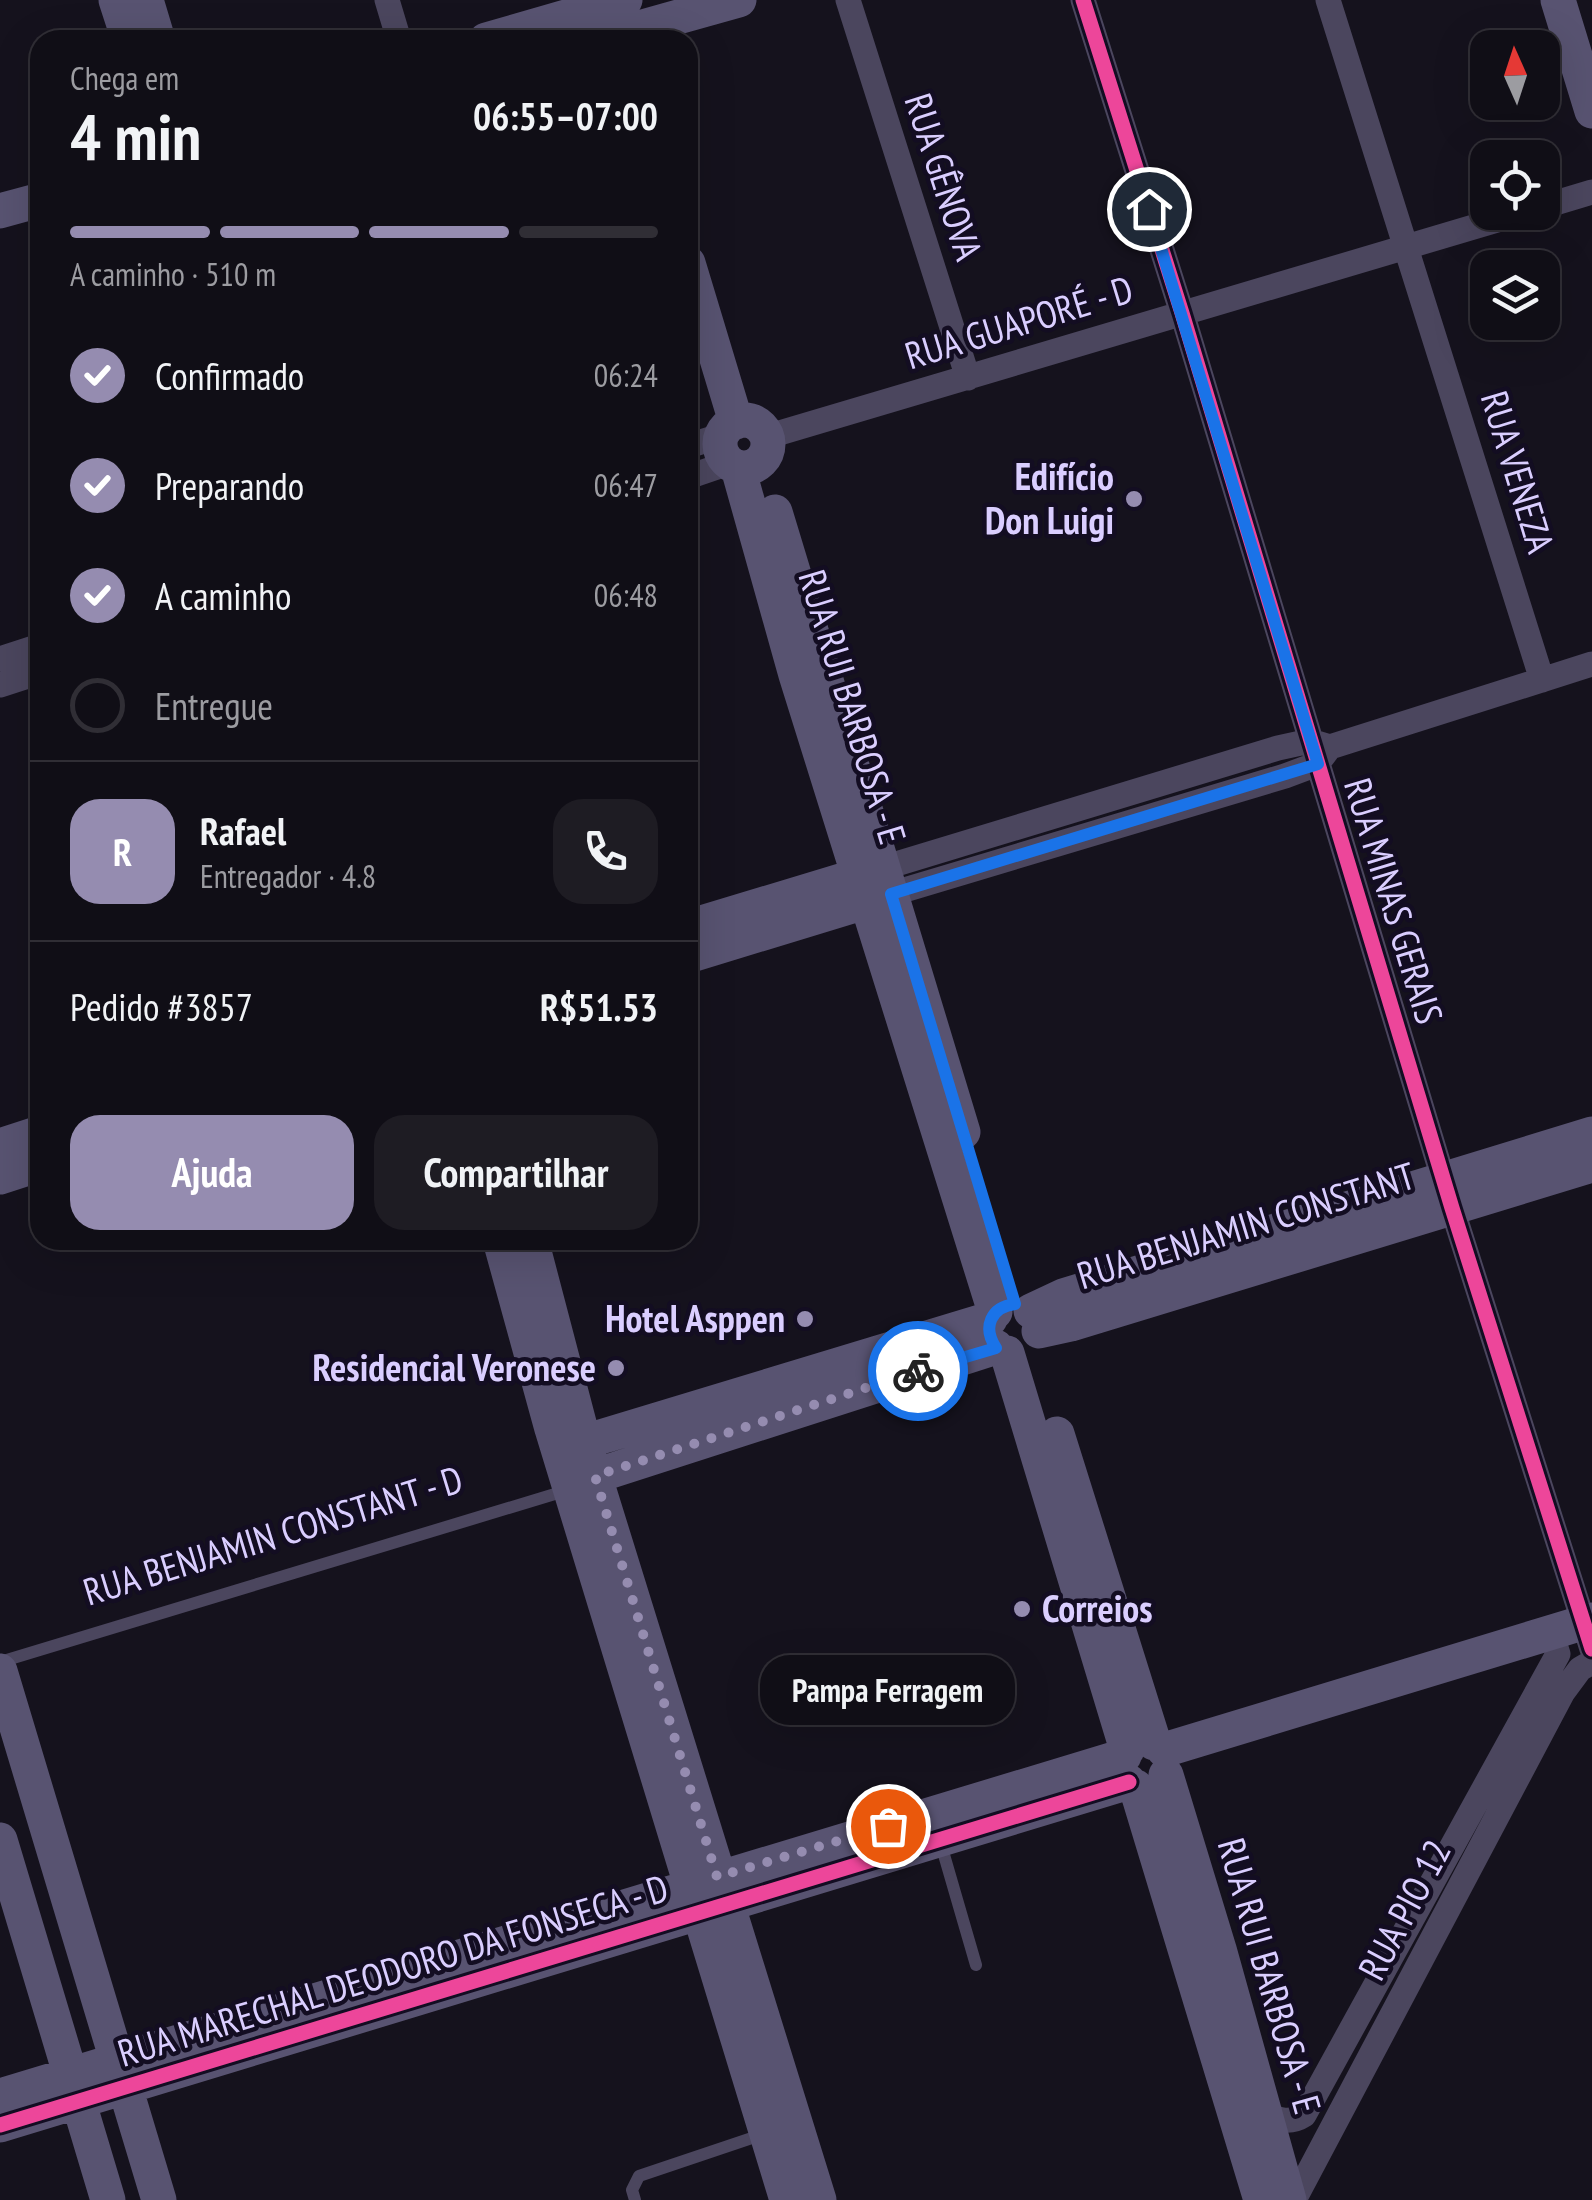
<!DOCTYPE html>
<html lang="pt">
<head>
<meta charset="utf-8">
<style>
  body { margin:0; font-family:"PT Sans Narrow",sans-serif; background:#1e1c23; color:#f1f3f6; height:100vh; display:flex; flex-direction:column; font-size:38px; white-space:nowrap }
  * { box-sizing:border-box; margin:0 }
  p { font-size:32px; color:#9c9ca1 }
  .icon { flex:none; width:55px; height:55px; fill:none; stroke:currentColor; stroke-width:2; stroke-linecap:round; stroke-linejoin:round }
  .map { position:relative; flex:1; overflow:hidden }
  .panel { position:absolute; left:30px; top:30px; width:668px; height:1220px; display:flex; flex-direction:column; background:#100e16; border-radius:30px; box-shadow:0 10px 40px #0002,0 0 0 2px #302e35 }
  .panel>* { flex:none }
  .needle { width:65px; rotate:357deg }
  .controls { position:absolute; left:1470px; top:30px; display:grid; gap:20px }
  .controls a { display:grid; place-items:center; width:90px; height:90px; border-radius:20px; background:#100e16; box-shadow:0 10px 40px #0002,0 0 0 2px #302e35; font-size:50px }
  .pin { position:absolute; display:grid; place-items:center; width:85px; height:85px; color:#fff; margin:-42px; border:5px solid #fff; border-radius:50%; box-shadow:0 2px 10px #0007 }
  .courier { position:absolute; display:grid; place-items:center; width:100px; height:100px; margin:-50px; border:8px solid #1a73e8; border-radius:50%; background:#fff; color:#222; box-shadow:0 2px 12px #0007 }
  .bubble { position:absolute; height:70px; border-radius:30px; background:#100e16; box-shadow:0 10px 40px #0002,0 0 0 2px #302e35; font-size:32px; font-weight:700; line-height:70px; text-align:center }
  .headline em { font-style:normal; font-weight:700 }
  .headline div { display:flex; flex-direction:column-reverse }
  .headline { display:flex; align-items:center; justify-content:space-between; height:170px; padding:0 40px }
  h1 { font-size:65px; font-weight:700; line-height:75px }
  .bar { display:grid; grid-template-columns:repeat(4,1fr); gap:15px 10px; align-content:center; height:120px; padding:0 40px }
  .bar i { height:12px; border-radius:8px; background:#302e35 }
  .bar .selected { background:#958cb0 }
  .bar p { grid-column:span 4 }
  .line { display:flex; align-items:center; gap:25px; padding:0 40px; border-top:2px solid #302e35 }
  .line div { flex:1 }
  .round { display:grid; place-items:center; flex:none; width:105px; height:105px; border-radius:30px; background:#1e1c23 }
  ol { padding:0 40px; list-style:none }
  li { display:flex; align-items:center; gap:30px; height:110px }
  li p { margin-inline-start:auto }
  li .icon { padding:10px; border-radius:50%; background:#958cb0; color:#fff; stroke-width:4 }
  li:last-child { color:#9c9ca1 }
  li i { width:55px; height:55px; border:5px solid #302e35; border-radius:50% }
  .cta { display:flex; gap:20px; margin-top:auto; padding:20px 40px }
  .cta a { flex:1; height:115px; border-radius:30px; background:#958cb0; color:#fff; font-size:40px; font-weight:700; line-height:115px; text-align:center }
  .cta a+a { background:#1e1c23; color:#f1f3f6 }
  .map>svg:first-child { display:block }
</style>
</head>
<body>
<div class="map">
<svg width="1592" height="2200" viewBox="0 0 1592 2200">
  <rect width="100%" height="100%" fill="#15121d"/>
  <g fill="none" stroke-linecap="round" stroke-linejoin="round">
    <!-- lane -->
    <path stroke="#4b465e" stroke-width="12" d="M 0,1662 L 568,1490
      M 940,1841 L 976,1965
      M 635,2200 L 632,2190 L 639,2176 L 764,2134"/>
    <!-- street -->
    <path stroke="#4b465e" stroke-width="25" d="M 387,0 L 399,40
      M 848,0 L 968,378
      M 1083,0 L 1182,313 L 1452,1208 L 1592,1649
      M 1328,0 L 1542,680
      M 1542,207 L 1592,192
      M 766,437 L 1524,212
      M 688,446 L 720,436
      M 688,477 L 729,463
      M 0,659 L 40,646
      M 0,685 L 40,672
      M 883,868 L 1278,748 L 1310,741 L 1330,747 L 1592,664
      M 891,894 L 1285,776 L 1317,764 L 1327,751
      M 1264,2114 C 1279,2120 1290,2124 1304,2115 L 1558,1654 L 1551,1632
      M 1294,2200 L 1563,1692 L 1580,1669 L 1592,1662"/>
    <!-- secondary -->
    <path stroke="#585371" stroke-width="35" d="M 116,0 L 129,40
      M 146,0 L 158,40
      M 1558,0 L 1592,111
      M 486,40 L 625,0
      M 596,40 L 739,0
      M 0,211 L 40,200
      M 688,263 L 736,422
      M720 444a24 24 0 1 1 48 0a24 24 0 1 1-48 0Z
      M 738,468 L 796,675 L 995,1312
      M 775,512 L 963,1132
      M 688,927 L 857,876
      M 688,956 L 865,902
      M 0,1146 L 40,1133
      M 0,1177 L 40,1164
      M 500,1240 L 552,1429 L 787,2200
      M 531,1240 L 584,1442 L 819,2200
      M 1031,1311 L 1063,1296 L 1592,1134
      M 1039,1331 L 1071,1324 L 1592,1165
      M 1007,1353 L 1127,1750
      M 1057,1434 L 1154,1743
      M 584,1442 L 990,1319
      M 595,1476 L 996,1347
      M 0,1671 L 159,2200
      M 1164,1750 L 1592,1620
      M 1166,1775 L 1219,1949 L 1289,2200
      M 1136,1787 L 1261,2200
      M 0,1840 L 108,2200
      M 0,2096 L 1124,1756
      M 0,2125 L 1129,1782"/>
    <!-- cycleway casing -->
    <g stroke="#130d22" stroke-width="21">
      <path id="cycleway" d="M 1083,0 L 1182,313 L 1452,1208 L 1592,1649
        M 0,2125 L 1129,1782"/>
    </g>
    <!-- cycleway -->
    <use href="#cycleway" stroke="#ed469a" stroke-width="15"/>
  </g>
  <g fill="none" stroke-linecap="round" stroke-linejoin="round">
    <!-- done -->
    <path stroke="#958cb0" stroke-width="10" stroke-dasharray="0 18" d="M 888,1826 L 717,1877 L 595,1476 L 918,1371"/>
    <!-- route -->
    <path stroke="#1a73e8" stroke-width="12" d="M 918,1371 L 996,1348 C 982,1327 991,1307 1015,1304 L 891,894 L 1318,764 L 1149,209"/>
  </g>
  <!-- markers -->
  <g fill="#958cb0" stroke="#130d22" stroke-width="4">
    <circle cx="1134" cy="499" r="10"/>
    <circle cx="805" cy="1319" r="10"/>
    <circle cx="616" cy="1368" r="10"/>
    <circle cx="1022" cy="1609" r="10"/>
  </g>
  <g text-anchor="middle" stroke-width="9" stroke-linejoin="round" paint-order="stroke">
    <!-- street labels -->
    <g font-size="38" fill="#daceff" stroke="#130d22">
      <text transform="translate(943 177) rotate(72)" y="13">RUA GÊNOVA</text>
      <text transform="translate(1019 323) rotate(-17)" y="13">RUA GUAPORÉ - D</text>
      <text transform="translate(1517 472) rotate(73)" y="13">RUA VENEZA</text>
      <text transform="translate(852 707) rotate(73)" y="13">RUA RUI BARBOSA - E</text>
      <text transform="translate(1393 901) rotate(73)" y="13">RUA MINAS GERAIS</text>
      <text transform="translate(1246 1226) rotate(-17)" y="13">RUA BENJAMIN CONSTANT</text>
      <text transform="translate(273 1536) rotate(-17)" y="13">RUA BENJAMIN CONSTANT - D</text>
      <text transform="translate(1405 1910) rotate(-62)" y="13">RUA PIO 12</text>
      <text transform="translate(393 1971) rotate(-17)" y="13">RUA MARECHAL DEODORO DA FONSECA - D</text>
      <text transform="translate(1269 1976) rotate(74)" y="13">RUA RUI BARBOSA - E</text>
    </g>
    <!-- poi labels -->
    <g font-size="38" font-weight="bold" fill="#daceff" stroke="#130d22" text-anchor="end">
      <text x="1114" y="490">Edifício<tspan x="1114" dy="44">Don Luigi</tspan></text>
      <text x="785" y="1332">Hotel Asppen</text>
      <text x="596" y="1381">Residencial Veronese</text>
      <text x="1042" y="1622" text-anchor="start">Correios</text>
    </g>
  </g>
</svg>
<div class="controls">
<a><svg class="needle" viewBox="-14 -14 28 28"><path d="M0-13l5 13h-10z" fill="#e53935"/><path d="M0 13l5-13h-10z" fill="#9c9ca1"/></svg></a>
<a><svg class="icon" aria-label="locate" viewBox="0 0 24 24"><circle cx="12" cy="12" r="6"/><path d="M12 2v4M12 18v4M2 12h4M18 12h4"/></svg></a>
<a><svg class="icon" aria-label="layers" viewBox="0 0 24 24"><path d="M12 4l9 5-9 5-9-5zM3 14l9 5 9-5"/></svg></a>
</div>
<div class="pin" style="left:888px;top:1826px;background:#ea580c"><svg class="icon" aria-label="bag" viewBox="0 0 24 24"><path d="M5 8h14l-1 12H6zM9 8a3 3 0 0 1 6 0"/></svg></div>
<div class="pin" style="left:1149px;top:209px;background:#1f2937"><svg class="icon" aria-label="home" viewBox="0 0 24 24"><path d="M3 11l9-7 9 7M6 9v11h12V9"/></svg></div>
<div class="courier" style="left:918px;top:1371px"><svg class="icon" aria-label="bike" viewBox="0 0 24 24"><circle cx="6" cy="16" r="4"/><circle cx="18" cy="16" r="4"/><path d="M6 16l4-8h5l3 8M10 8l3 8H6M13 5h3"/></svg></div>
<div class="bubble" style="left:760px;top:1655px;width:255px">Pampa Ferragem</div>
<section class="panel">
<div class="headline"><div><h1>4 min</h1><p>Chega em</p></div><em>06:55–07:00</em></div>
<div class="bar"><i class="selected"></i><i class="selected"></i><i class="selected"></i><i></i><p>A caminho · 510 m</p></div>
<ol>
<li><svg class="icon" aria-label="check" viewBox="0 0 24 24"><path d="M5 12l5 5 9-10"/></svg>Confirmado<p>06:24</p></li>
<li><svg class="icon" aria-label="check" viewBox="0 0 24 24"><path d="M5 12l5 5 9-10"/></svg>Preparando<p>06:47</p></li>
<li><svg class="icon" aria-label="check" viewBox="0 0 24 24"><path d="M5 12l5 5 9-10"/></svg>A caminho<p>06:48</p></li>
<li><i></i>Entregue</li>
</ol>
<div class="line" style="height:180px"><b class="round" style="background:#958cb0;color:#fff">R</b><div><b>Rafael</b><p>Entregador · 4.8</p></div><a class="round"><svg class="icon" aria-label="phone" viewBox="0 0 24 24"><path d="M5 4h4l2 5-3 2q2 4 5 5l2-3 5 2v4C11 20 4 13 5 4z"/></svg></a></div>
<div class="line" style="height:130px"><div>Pedido #3857</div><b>R$51.53</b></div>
<div class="cta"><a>Ajuda</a><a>Compartilhar</a></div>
</section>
</div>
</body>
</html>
